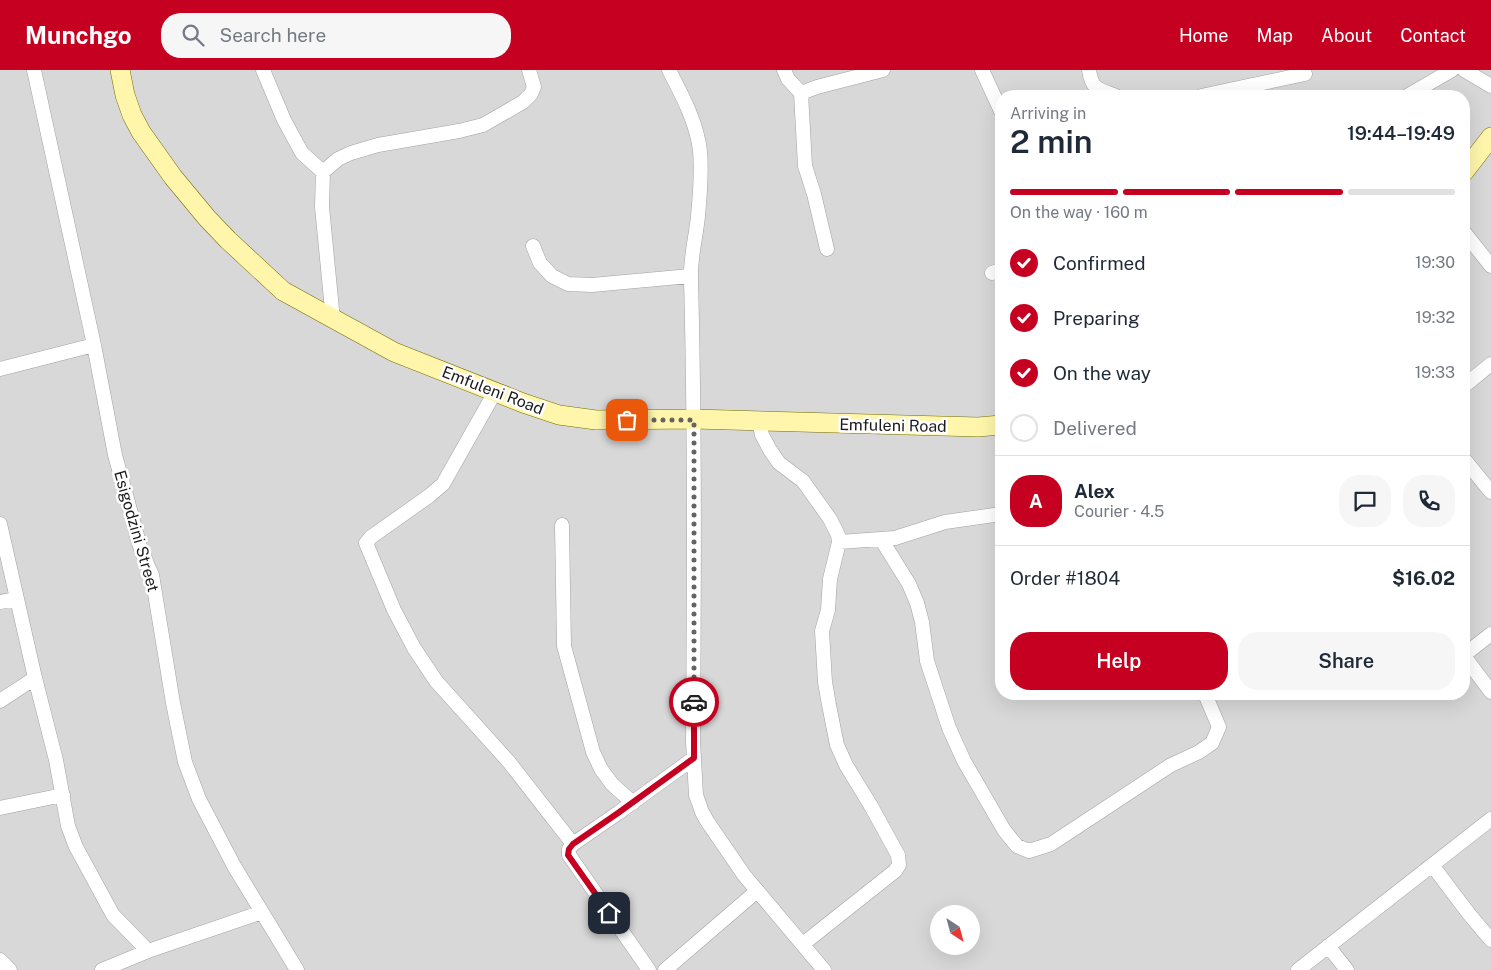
<!DOCTYPE html>
<html lang="en">
<head>
<meta charset="utf-8">
<style>
  body { margin:0; font-family:"Public Sans",sans-serif; background:#f6f6f7; color:#1f2937; height:100vh; display:flex; flex-direction:column; font-size:19px; white-space:nowrap }
  * { box-sizing:border-box; margin:0 }
  p { font-size:16px; color:#747a83 }
  .icon { flex:none; width:28px; height:28px; fill:none; stroke:currentColor; stroke-width:2; stroke-linecap:round; stroke-linejoin:round }
  .map { position:relative; flex:1; overflow:hidden }
  .panel { position:absolute; left:995px; top:20px; width:475px; height:610px; display:flex; flex-direction:column; background:#fff; border-radius:20px; box-shadow:0 5px 20px #0002 }
  .panel>* { flex:none }
  .needle { width:32px; rotate:144deg }
  .buttons { position:absolute; left:930px; top:835px; display:grid; gap:10px }
  .buttons a { display:grid; place-items:center; width:50px; height:50px; border-radius:50%; background:#fff; box-shadow:0 5px 20px #0002; font-size:25px }
  .pin { position:absolute; display:grid; place-items:center; width:42px; height:42px; color:#fff; margin:-21px; border-radius:10px; box-shadow:0 2px 8px #0006 }
  .courier { position:absolute; display:grid; place-items:center; width:50px; height:50px; margin:-25px; border:4px solid #c60020; border-radius:50%; background:#fff; color:#222; box-shadow:0 1px 6px #0007 }
  .overview em { font-style:normal; font-weight:600 }
  .overview div { display:flex; flex-direction:column-reverse }
  .overview { display:flex; align-items:center; justify-content:space-between; height:85px; padding:0 15px }
  h1 { font-size:32px; font-weight:600; line-height:38px }
  .bar { display:grid; grid-template-columns:repeat(4,1fr); gap:8px 5px; align-content:center; height:60px; padding:0 15px }
  .bar i { height:6px; border-radius:4px; background:#e0e1e3 }
  .bar .active { background:#c60020 }
  .bar p { grid-column:span 4 }
  .line { display:flex; align-items:center; gap:12px; padding:0 15px; border-top:1px solid #e0e1e3 }
  .line div { flex:1 }
  .round { display:grid; place-items:center; flex:none; width:52px; height:52px; border-radius:20px; background:#f6f6f7 }
  ol { padding:0 15px; list-style:none }
  li { display:flex; align-items:center; gap:15px; height:55px }
  li p { margin-inline-start:auto }
  li .icon { padding:5px; border-radius:50%; background:#c60020; color:#fff; stroke-width:4 }
  li:last-child { color:#747a83 }
  li i { width:28px; height:28px; border:2px solid #e0e1e3; border-radius:50% }
  .action { display:flex; gap:10px; margin-top:auto; padding:10px 15px }
  .action a { flex:1; height:58px; border-radius:20px; background:#c60020; color:#fff; font-size:20px; font-weight:600; line-height:58px; text-align:center }
  .action a+a { background:#f6f6f7; color:#1f2937 }
  header { display:flex; align-items:center; gap:30px; box-sizing:border-box; height:70px; padding:0 25px; background:#c60020; color:#fff }
  header strong { font-size:24px }
  nav { display:flex; gap:28px; margin-inline-start:auto; font-size:18px }
  .search { width:350px; height:45px; background:#f6f6f7; display:flex; align-items:center; gap:12px; box-sizing:border-box; padding:0 18px; border-radius:20px; color:#747a83; font-size:19px }
  .map>svg:first-child { display:block }
</style>
</head>
<body>
<header>
<strong>Munchgo</strong>
<div class="search"><svg class="icon" aria-label="search" viewBox="0 0 24 24"><circle cx="10" cy="10" r="6"/><path d="M15 15l6 6"/></svg>Search here</div>
<nav><a>Home</a><a>Map</a><a>About</a><a>Contact</a></nav>
</header>
<div class="map">
<svg width="1491" height="900" viewBox="0 0 1491 900">
  <rect width="100%" height="100%" fill="#eee7df"/>
  <!-- residential -->
  <path fill="#d9d8d8" fill-rule="evenodd" d="M 0,0 L 1491,0 L 1491,900 L 0,900 ZM 1001,26 L 1464,26 L 1464,624 L 1001,624 ZM 939,844 L 971,844 L 971,876 L 939,876 Z"/>
  <g fill="none" stroke-linecap="round" stroke-linejoin="round">
    <!-- street casing -->
    <g stroke="#a2a2a2" stroke-width="15">
      <path id="street" d="M 34,0 L 94,275 L 115,385 L 141,480 L 152,505 L 173,633 L 185,692 L 199,729 L 234,796 L 297,900
        M 263,0 L 284,50 L 302,83 L 323,102
        M 669,0 C 682,25 697,53 700,81 C 702,102 700,125 698,146 C 696,167 690,188 691,209 C 695,364 694,518 693,672 L 696,725 L 702,742 L 707,751 L 744,805 L 824,900
        M 784,0 L 788,9 L 801,23 L 817,17 L 883,0
        M 982,0 L 1001,41
        M 1089,0 C 1092,20 1098,19 1116,26
        M 1464,0 L 1491,16
        M 801,23 L 805,96 L 814,124 L 827,179
        M 1201,26 L 1305,4
        M 1407,26 L 1452,0
        M 1464,162 L 1491,196
        M 533,176 L 540,193 L 552,206 L 568,214 L 592,215 L 690,206
        M 992,203 L 1001,200
        M 333,250 L 322,137 L 323,102 L 338,89 L 351,83 L 378,75 L 459,61 L 483,55 L 523,32 L 531,24 L 534,17 L 529,0
        M 0,299 L 94,275
        M 1464,316 L 1491,294
        M 495,322 L 443,414 L 429,426 L 371,467 L 366,473 L 394,540 L 414,578 L 436,611 L 509,692 L 573,774
        M 759,352 L 762,365 L 770,380 L 779,393 L 803,411 L 830,449 L 838,465 L 839,472 L 830,509 L 828,540 L 822,561 L 825,612 L 829,635 L 837,675 L 846,695 L 871,736 L 898,785 L 899,795 L 895,801 L 803,874
        M 1464,389 L 1491,422
        M 0,454 L 35,608 L 56,690 L 68,756 L 76,777 L 113,845 L 148,881
        M 562,455 L 564,576 L 593,682 L 601,699 L 612,714 L 633,733
        M 881,469 L 909,514 L 917,533 L 922,552 L 927,591 L 949,658 L 964,691 L 1004,760 L 1017,776 L 1029,781 L 1051,774 L 1171,695 L 1199,682 L 1212,673 L 1219,657 L 1205,624
        M 839,472 L 895,468 L 945,452 L 1001,444
        M 0,532 L 16,529
        M 1464,585 L 1491,564
        M 1464,586 L 1491,622
        M 0,631 L 35,608
        M 0,738 L 63,725
        M 1432,795 L 1469,844 L 1491,870
        M 1328,876 L 1347,900
        M 0,890 L 10,900
        M 102,900 L 148,881 L 262,842
        M 649,900 L 569,785 L 569,779 L 573,774 L 618,743 L 694,688
        M 665,900 L 757,821
        M 1298,900 L 1491,749"/>
    </g>
    <!-- secondary casing -->
    <g stroke="#746e00" stroke-width="20">
      <path id="secondary" d="M 120,0 L 125,25 L 132,45 L 141,62 L 173,107 L 207,148 L 228,170 L 283,221 L 394,282 L 523,333 L 559,345 L 596,350 L 694,349 L 978,357 L 1001,355
        M 1464,102 L 1491,67"/>
    </g>
    <!-- street -->
    <use href="#street" stroke="#fff" stroke-width="14"/>
    <!-- secondary -->
    <use href="#secondary" stroke="#fff6ac" stroke-width="19"/>
  </g>
  <g fill="none" stroke-linecap="round" stroke-linejoin="round">
    <!-- done -->
    <path stroke="#656260" stroke-width="5" stroke-dasharray="0 9" d="M 627,350 L 694,350 L 694,632"/>
    <!-- route -->
    <path stroke="#c60020" stroke-width="6" d="M 609,843 L 568,785 L 569,779 L 573,774 L 618,743 L 694,688 L 694,632"/>
  </g>
  <g text-anchor="middle" stroke-width="5" stroke-linejoin="round" paint-order="stroke">
    <!-- street labels -->
    <g font-size="16" fill="#1b1b1b" stroke="#fff">
      <text transform="translate(493 320) rotate(21)" y="6">Emfuleni Road</text>
      <text transform="translate(893 355) rotate(1)" y="6">Emfuleni Road</text>
      <text transform="translate(137 461) rotate(74)" y="6">Esigodzini Street</text>
    </g>
  </g>
</svg>
<div class="buttons">
<a><svg class="needle" viewBox="-14 -14 28 28"><path d="M0-13l5 13h-10z" fill="#e53935"/><path d="M0 13l5-13h-10z" fill="#747a83"/></svg></a>
</div>
<div class="pin" style="left:627px;top:350px;background:#ea580c"><svg class="icon" aria-label="bag" viewBox="0 0 24 24"><path d="M5 8h14l-1 12H6zM9 8a3 3 0 0 1 6 0"/></svg></div>
<div class="pin" style="left:609px;top:843px;background:#1f2937"><svg class="icon" aria-label="home" viewBox="0 0 24 24"><path d="M3 11l9-7 9 7M6 9v11h12V9"/></svg></div>
<div class="courier" style="left:694px;top:632px"><svg class="icon" aria-label="car" viewBox="0 0 24 24"><path d="M5 17H2v-5l4-1 3-4h7l3 4 3 1v5h-3M9 17h6M6 11h13"/><circle cx="7" cy="17" r="2"/><circle cx="17" cy="17" r="2"/></svg></div>
<section class="panel">
<div class="overview"><div><h1>2 min</h1><p>Arriving in</p></div><em>19:44–19:49</em></div>
<div class="bar"><i class="active"></i><i class="active"></i><i class="active"></i><i></i><p>On the way · 160 m</p></div>
<ol>
<li><svg class="icon" aria-label="check" viewBox="0 0 24 24"><path d="M5 12l5 5 9-10"/></svg>Confirmed<p>19:30</p></li>
<li><svg class="icon" aria-label="check" viewBox="0 0 24 24"><path d="M5 12l5 5 9-10"/></svg>Preparing<p>19:32</p></li>
<li><svg class="icon" aria-label="check" viewBox="0 0 24 24"><path d="M5 12l5 5 9-10"/></svg>On the way<p>19:33</p></li>
<li><i></i>Delivered</li>
</ol>
<div class="line" style="height:90px"><b class="round" style="background:#c60020;color:#fff">A</b><div><b>Alex</b><p>Courier · 4.5</p></div><a class="round"><svg class="icon" aria-label="chat" viewBox="0 0 24 24"><path d="M4 5h16v11H9l-5 4z"/></svg></a><a class="round"><svg class="icon" aria-label="phone" viewBox="0 0 24 24"><path d="M5 4h4l2 5-3 2q2 4 5 5l2-3 5 2v4C11 20 4 13 5 4z"/></svg></a></div>
<div class="line" style="height:65px"><div>Order #1804</div><b>$16.02</b></div>
<div class="action"><a>Help</a><a>Share</a></div>
</section>
</div>
</body>
</html>
